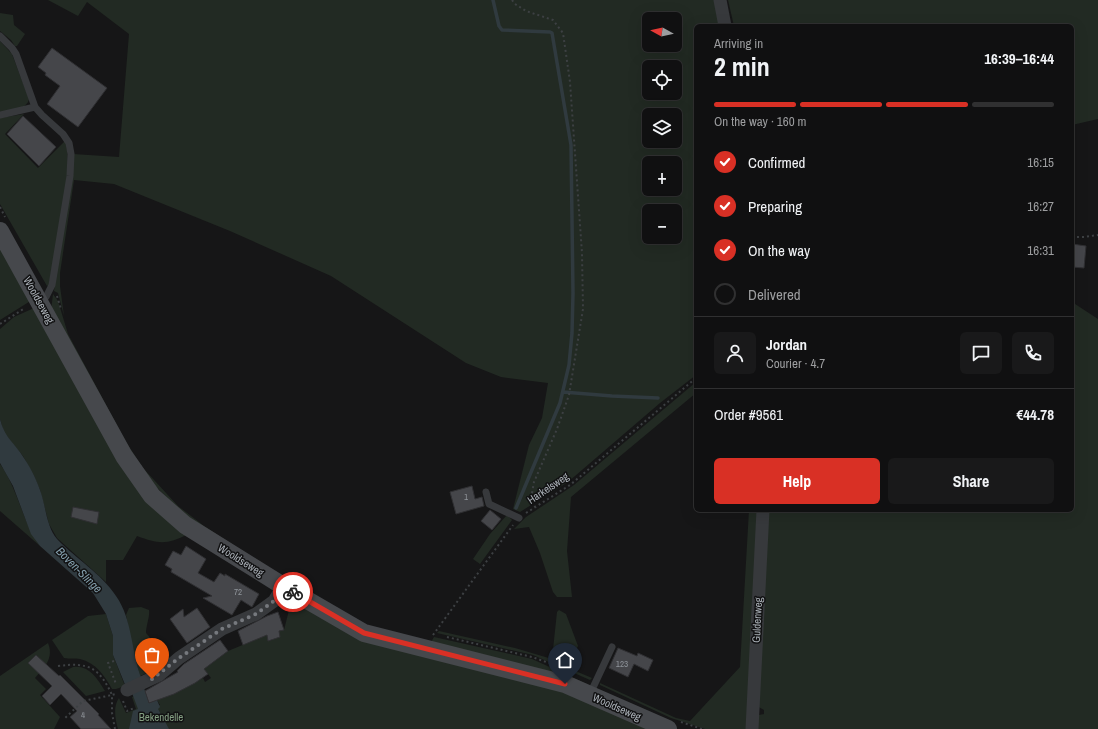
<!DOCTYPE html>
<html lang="en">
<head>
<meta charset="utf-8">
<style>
  body { margin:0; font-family:"Archivo Narrow",sans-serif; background:#19191a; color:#f1f3f6; height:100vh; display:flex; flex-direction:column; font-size:15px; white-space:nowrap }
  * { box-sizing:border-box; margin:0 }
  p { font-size:13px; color:#9c9d9f }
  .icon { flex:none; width:22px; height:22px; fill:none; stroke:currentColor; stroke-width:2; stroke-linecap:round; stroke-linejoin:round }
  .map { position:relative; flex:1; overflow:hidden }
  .sheet { position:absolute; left:694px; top:24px; width:380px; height:488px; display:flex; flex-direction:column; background:#101011; border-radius:6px; box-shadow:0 4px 16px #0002,0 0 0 1px #303031 }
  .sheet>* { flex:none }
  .needle { width:26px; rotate:278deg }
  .controls { position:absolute; left:642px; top:12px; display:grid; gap:8px }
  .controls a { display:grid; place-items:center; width:40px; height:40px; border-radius:6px; background:#101011; box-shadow:0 4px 16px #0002,0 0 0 1px #303031; font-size:20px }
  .pin { position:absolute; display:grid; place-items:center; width:34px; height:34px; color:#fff; margin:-41px -17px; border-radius:50% 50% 50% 0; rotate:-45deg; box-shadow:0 0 4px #0007 }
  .pin .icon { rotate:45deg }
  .courier { position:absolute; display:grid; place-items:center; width:40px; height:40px; margin:-20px; border:3px solid #d93025; border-radius:50%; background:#fff; color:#222; box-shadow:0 1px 5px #0007 }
  .headline em { font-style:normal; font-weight:700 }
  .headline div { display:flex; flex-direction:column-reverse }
  .headline { display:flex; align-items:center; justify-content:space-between; height:68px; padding:0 20px }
  h1 { font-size:26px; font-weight:700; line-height:30px }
  .bar { display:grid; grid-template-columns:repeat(4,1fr); gap:6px 4px; align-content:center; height:48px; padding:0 20px }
  .bar i { height:5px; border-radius:3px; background:#303031 }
  .bar .selected { background:#d93025 }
  .bar p { grid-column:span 4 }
  .line { display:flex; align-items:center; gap:10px; padding:0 20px; border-top:1px solid #303031 }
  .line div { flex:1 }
  .round { display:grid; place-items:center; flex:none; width:42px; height:42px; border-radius:6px; background:#19191a }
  ol { padding:0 20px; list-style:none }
  li { display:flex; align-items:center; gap:12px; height:44px }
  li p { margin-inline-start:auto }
  li .icon { padding:4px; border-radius:50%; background:#d93025; color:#fff; stroke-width:4 }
  li:last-child { color:#9c9d9f }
  li i { width:22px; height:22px; border:2px solid #303031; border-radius:50% }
  .button { display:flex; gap:8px; margin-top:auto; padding:8px 20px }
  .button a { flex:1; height:46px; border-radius:6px; background:#d93025; color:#fff; font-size:16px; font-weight:700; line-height:46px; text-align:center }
  .button a+a { background:#19191a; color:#f1f3f6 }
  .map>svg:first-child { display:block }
</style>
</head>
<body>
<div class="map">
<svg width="1098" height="729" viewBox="0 0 1098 729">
  <rect width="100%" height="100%" fill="#161617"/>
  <!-- green -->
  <path fill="#222a23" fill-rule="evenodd" d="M 48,0 L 716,0 L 721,26 L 696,26 L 696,375 L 660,403 L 568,482 L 520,512 L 513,509 L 529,445 L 542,418 L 548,383 L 501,377 L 466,363 L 331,276 L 230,231 L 114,184 L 74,180 L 60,273 L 60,286 L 64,316 L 58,293 L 54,291 L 73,154 L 119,157 L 129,34 L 87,2 L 78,16 ZM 649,19 L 675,19 L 675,45 L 649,45 ZM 649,67 L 675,67 L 675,93 L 649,93 ZM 649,115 L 675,115 L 675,141 L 649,141 ZM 649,163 L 675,163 L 675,189 L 649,189 ZM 649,211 L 675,211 L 675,237 L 649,237 Z
    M 728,0 L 1098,0 L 1098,119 L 1072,125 L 1072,26 L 734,26 Z
    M 0,13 L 13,15 L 14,25 L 25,34 L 17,46 L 15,46 L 11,40 L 0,31 Z
    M 0,41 L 12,54 L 29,99 C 27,110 10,110 0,112 Z
    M 24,114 L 5,134 L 38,168 L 65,141 C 75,167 54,253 49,285 L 47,286 L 0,204 L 0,118 Z
    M 0,242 L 32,300 L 0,320 Z
    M 53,294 L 58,301 L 68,334 L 126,442 L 143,468 L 178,506 L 204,526 L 255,559 L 195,525 L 145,476 L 51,311 Z
    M 1072,302 L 1098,319 L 1098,729 L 756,729 L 759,715 L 764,714 L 764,710 L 757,706 L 765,510 L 1072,510 Z
    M 34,308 L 70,367 L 188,534 C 167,545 159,544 137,536 L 123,560 L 106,560 L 106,582 L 57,538 L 49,524 L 40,490 L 34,476 L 23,456 L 4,433 L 0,419 L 0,329 L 14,317 ZM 73,507 L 99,512 L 97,524 L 71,517 Z
    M 696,382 L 696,393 L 571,497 L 567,551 L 572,597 L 557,597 L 553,592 L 540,553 L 529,527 L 514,529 L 526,517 L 574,485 Z
    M 0,464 C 18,489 22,521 40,546 L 0,511 Z
    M 749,510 L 760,510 L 747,729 L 705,729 L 671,718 L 600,685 L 600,683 L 676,718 L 690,721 L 740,667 Z
    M 507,515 L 512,520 L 480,564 L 473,559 L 490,534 Z
    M 295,605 L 302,605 L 563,689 L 656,729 L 118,729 C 115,719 113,706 119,698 L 126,713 L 136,709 L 132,697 L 142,693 L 144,704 L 160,705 L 157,700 L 174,694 L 203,678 L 205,682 L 211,678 L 204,669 L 228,651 L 267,635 L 269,641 L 280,637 L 279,631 L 284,630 L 289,610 Z
    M 141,607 L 149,610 C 150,616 146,626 146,633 C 155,642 157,654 156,666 L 151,671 L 140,676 L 133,651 L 126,615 L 129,608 Z
    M 559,610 L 566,614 L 578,646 L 574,654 L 561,653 L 559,664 L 592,678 L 590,680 L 533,655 L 437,633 L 439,631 L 515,648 L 552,659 L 557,612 Z
    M 106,614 L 113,636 L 113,655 L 125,686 L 116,689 L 112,689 C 104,675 96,663 80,659 C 75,658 70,659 64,658 L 52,640 L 88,616 Z
    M 434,637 L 532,659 L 587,684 L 586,686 L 430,644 Z
    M 48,643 C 54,658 45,667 35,678 L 46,689 L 40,695 L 60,717 L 54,729 L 0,729 L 0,676 Z
    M 73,667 C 89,665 97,678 105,691 L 86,696 L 63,672 Z"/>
  <!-- water -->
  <path fill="#303a3f" d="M 0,419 C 5,438 12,440 22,455 C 29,465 36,478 40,490 C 46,506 46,526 57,539 C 76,559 101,573 116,596 C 133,620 131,653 142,680 L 126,687 L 113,655 L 113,636 L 106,614 L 93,593 L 40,546 L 31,534 L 13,486 L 0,463 Z
    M 144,688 L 149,703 L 157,700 L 160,707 L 158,709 L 169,729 L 129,729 L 133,711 L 138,709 L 132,693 Z"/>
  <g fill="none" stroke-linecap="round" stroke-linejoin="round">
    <!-- stream -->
    <path stroke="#303a3f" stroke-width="3.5" d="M 493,0 L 499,26 L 502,30 L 550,32 L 552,33 L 571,145 L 573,293 L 572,333 L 569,365 L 560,403 L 516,508
      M 563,392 L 612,396 L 658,398"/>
  </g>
  <!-- building -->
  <path fill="#45464a" stroke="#303033" d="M 52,48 L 107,88 L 78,127 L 47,104 L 60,86 L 45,75 L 46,73 L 38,67 Z
    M 23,116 L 56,147 L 39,166 L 7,134 Z
    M 1072,244 L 1086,246 L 1084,268 L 1072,267 Z
    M 472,486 L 475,499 L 482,497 L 484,506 L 456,514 L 450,492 Z
    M 73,507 L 99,512 L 97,524 L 71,517 Z
    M 490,510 L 501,519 L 492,530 L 481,521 Z
    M 186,546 L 206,559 L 198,573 L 214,582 L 220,573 L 225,576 L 225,574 L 259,594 L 252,607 L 241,600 L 232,615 L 203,598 L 212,596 L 171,572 L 172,569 L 165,565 L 173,551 L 181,555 Z
    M 197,608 L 210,627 L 187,643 L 170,619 L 183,609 L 184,617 Z
    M 278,612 L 284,630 L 279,631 L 280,637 L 268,641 L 267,635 L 243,645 L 238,631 L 267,616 Z
    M 220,640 L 228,651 L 204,669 L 208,674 L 195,683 L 174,694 L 149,703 L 145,691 L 178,672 L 177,671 L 184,664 Z
    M 618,648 L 637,656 L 638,653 L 653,660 L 648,671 L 634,664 L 628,677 L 609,668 Z
    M 36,655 L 59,676 L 60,675 L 99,714 L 98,715 L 111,729 L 81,729 L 70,717 L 77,711 L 61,694 L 50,705 L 42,696 L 52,686 L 28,663 Z"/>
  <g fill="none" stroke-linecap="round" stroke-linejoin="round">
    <!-- path -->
    <path stroke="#3d4043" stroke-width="2" stroke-dasharray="2 3" stroke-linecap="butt" d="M 512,0 L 515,4 L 526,11 L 553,20 L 563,33 L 570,82 L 582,253 L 583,309 L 569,395 L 557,429 L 534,482 L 532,493 L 535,507
      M 0,207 L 5,217
      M 1072,237 L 1084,237 L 1098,235
      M 57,296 L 61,309
      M 0,324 L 25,308
      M 526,513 L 570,485 L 696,378
      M 433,635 L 513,525
      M 447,637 L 532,657 L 549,663
      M 114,661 L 108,663 L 116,684
      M 58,666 C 88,662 99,667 112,695 L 83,701 L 64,719
      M 123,701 L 127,711 L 134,708
      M 681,722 L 702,729
      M 115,729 L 112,713 L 112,695 L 116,694"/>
    <!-- service -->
    <path stroke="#37393c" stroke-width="7" d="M 0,36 L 12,48 L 16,54 L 35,107 L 42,115 L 63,134 L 69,143 L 71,154 L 70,176 L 52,285 L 46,297 L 39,301
      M 0,115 L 35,107
      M 486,492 L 489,504 L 519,518
      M 590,694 L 612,647"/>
    <!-- minor -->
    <path stroke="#37393c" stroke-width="13" d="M 720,0 L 725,26
      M 127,690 L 159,675 L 179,658 L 222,629 L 256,614 L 274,601 L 283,586
      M 752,729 L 763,510"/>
    <!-- secondary -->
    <path stroke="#46484c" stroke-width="18" d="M 0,231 L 124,456 L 152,496 L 185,525 L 283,586 L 364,633 L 565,684 L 668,729"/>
  </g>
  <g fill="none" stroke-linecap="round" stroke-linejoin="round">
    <!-- done -->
    <path stroke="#76797e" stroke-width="4" stroke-dasharray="0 7.2" d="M 152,679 L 179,658 L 222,629 L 256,614 L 274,601 L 283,586 L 293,592"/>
    <!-- route -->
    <path stroke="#d93025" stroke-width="5" d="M 293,592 L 364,633 L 565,684"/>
  </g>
  <g text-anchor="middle" stroke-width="3" stroke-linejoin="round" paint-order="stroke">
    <!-- number labels -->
    <g font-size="9" fill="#90959b">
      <text x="466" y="500">1</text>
      <text x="238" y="595">72</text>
      <text x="622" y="667">123</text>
      <text x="83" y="718">4</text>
    </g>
    <!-- street labels -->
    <g font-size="11" fill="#a9afb6" stroke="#111112">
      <text transform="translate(39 300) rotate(61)" y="4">Wooldseweg</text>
      <text transform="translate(548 488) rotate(-34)" y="4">Harkelsweg</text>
      <text transform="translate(241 560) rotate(32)" y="4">Wooldseweg</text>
      <text transform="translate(757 620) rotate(-87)" y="4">Guldenweg</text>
      <text transform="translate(617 707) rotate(24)" y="4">Wooldseweg</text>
    </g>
    <!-- park labels -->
    <g font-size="11" fill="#849f82" stroke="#111112">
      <text x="161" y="721">Bekendelle</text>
    </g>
    <!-- water labels -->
    <g font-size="12" font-style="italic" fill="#849fad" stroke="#111112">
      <text transform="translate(79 570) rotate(45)" y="4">Boven-Slinge</text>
    </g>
  </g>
</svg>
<div class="controls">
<a><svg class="needle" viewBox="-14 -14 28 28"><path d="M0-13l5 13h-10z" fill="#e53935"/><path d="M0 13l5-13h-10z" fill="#9c9d9f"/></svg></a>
<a><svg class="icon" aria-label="locate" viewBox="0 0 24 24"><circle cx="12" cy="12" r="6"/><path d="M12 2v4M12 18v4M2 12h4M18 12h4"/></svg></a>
<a><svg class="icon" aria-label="layers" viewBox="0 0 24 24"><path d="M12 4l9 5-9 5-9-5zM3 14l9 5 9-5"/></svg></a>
<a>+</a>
<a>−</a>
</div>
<div class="pin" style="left:152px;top:679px;background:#ea580c"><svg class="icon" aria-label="bag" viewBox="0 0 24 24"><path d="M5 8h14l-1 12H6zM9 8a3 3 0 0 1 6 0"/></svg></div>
<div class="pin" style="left:565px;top:684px;background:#1f2937"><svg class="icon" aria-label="home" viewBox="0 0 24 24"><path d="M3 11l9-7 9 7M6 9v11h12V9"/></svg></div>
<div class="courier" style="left:293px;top:592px"><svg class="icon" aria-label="bike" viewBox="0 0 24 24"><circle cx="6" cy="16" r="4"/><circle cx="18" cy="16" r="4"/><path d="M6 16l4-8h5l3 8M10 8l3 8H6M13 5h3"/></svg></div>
<section class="sheet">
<div class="headline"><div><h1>2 min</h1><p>Arriving in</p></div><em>16:39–16:44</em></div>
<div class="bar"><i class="selected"></i><i class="selected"></i><i class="selected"></i><i></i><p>On the way · 160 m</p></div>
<ol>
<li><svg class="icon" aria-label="check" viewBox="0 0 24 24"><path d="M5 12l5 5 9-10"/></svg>Confirmed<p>16:15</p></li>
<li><svg class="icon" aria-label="check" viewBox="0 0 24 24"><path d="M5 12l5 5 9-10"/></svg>Preparing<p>16:27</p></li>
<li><svg class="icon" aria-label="check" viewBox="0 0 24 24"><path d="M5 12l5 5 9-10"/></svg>On the way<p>16:31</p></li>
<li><i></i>Delivered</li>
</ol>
<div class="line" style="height:72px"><a class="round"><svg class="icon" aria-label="person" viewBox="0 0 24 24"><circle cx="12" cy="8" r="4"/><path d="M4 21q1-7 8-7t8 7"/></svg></a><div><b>Jordan</b><p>Courier · 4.7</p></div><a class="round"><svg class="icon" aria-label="chat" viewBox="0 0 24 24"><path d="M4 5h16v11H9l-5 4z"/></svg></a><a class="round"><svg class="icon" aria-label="phone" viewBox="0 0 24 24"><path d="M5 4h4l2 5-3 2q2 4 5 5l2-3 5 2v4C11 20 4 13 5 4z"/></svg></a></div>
<div class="line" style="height:52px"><div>Order #9561</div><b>€44.78</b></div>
<div class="button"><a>Help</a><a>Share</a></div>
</section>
</div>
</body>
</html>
